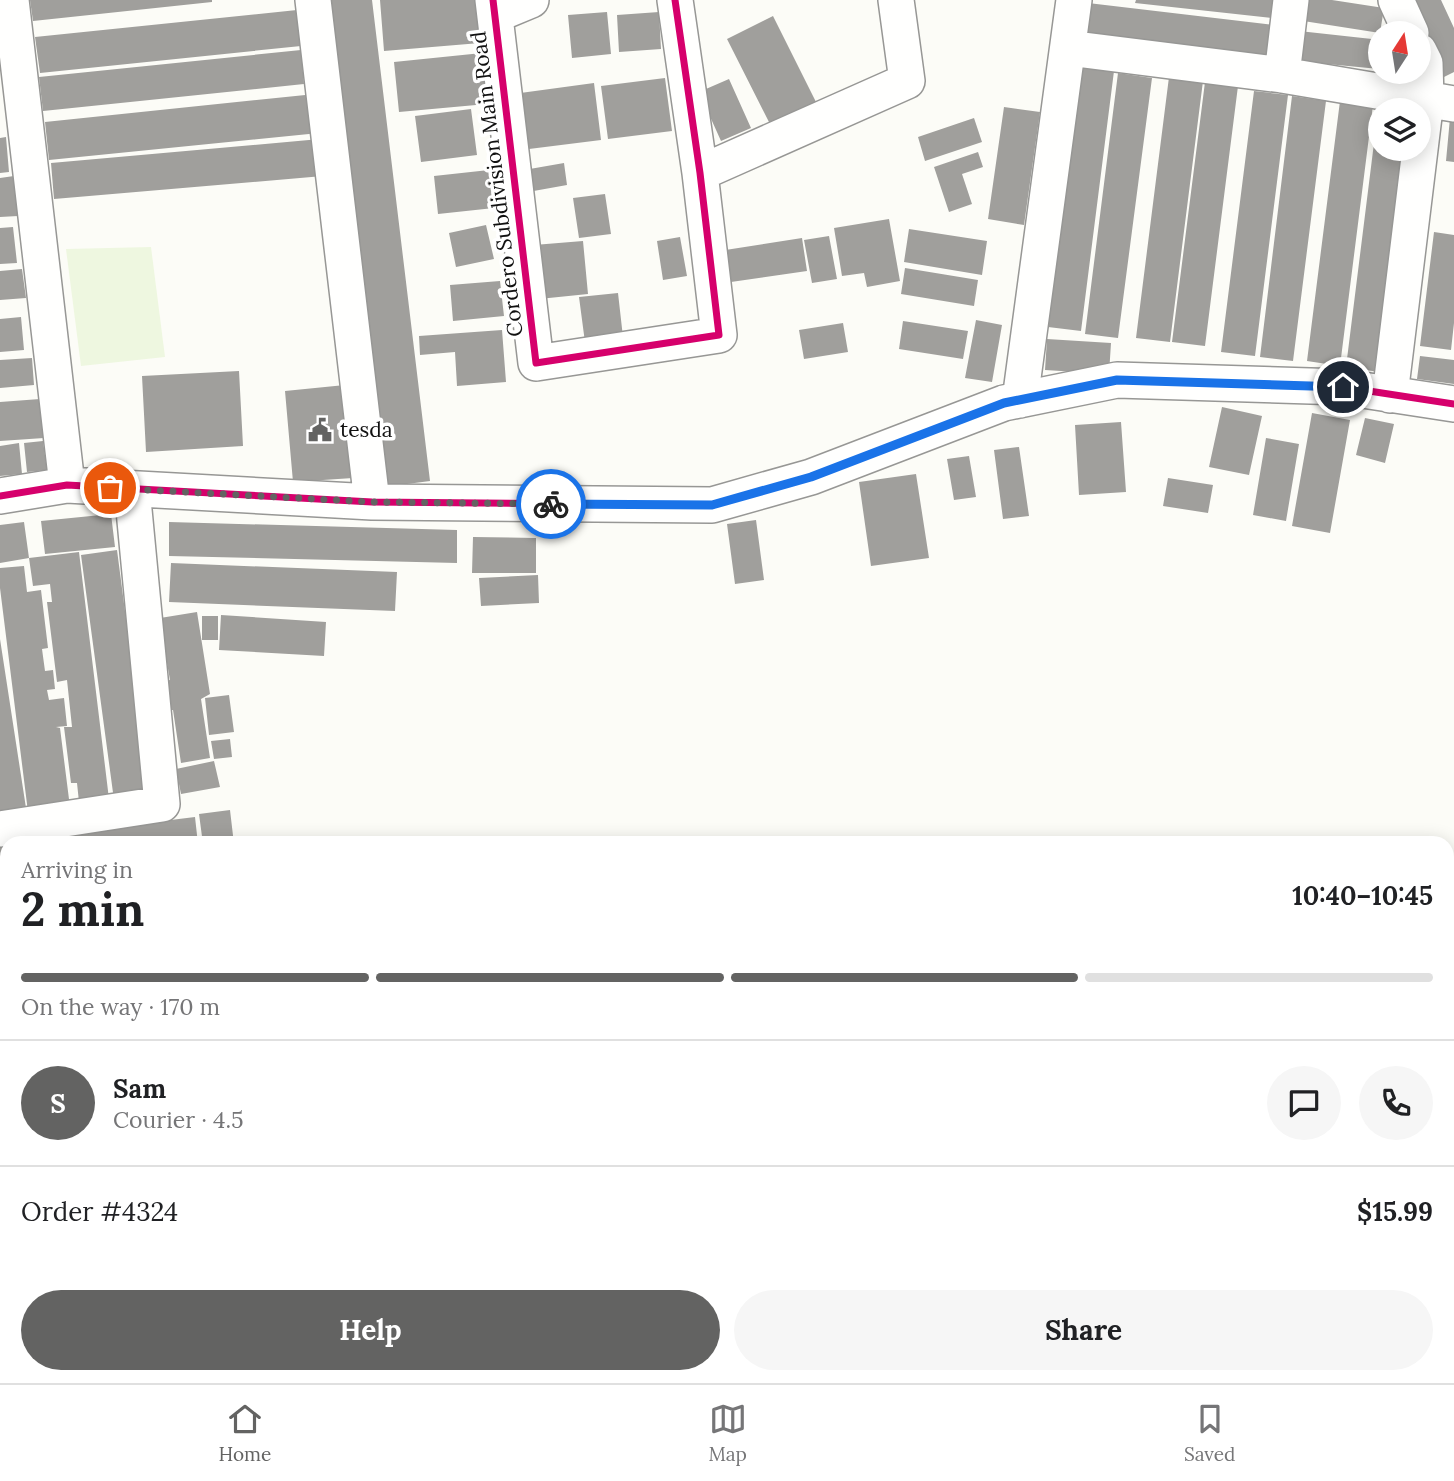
<!DOCTYPE html>
<html lang="en">
<head>
<meta charset="utf-8">
<style>
  body { margin:0; font-family:Lora,serif; background:#f6f6f6; color:#202124; height:100vh; display:flex; flex-direction:column; font-size:26px; white-space:nowrap }
  * { box-sizing:border-box; margin:0 }
  p { font-size:23px; color:#757577 }
  .icon { flex:none; width:38px; height:38px; fill:none; stroke:currentColor; stroke-width:2; stroke-linecap:round; stroke-linejoin:round }
  .map { position:relative; flex:1; overflow:hidden }
  .panel { position:absolute; left:0px; top:836px; width:1454px; height:548px; display:flex; flex-direction:column; background:#fff; border-radius:21px 21px 0 0; box-shadow:0 4px 18px #0003 }
  .panel>* { flex:none }
  .needle { width:46px; rotate:12deg }
  .controls { position:absolute; left:1368px; top:21px; display:grid; gap:14px }
  .controls a { display:grid; place-items:center; width:63px; height:63px; border-radius:50%; background:#fff; box-shadow:0 4px 18px #0003; font-size:35px }
  .pin { position:absolute; display:grid; place-items:center; width:60px; height:60px; color:#fff; margin:-30px; border:4px solid #fff; border-radius:50%; box-shadow:0 2px 7px #0007 }
  .courier { position:absolute; display:grid; place-items:center; width:70px; height:70px; margin:-35px; border:5px solid #1a73e8; border-radius:50%; background:#fff; color:#222; box-shadow:0 2px 9px #0007 }
  .summary em { font-style:normal; font-weight:700 }
  .summary div { display:flex; flex-direction:column-reverse }
  .summary { display:flex; align-items:center; justify-content:space-between; height:119px; padding:0 21px }
  h1 { font-size:46px; font-weight:700; line-height:52px }
  .bar { display:grid; grid-template-columns:repeat(4,1fr); gap:10px 7px; align-content:center; height:84px; padding:0 21px }
  .bar i { height:9px; border-radius:5px; background:#e0e0e0 }
  .bar .on { background:#636362 }
  .bar p { grid-column:span 4 }
  .line { display:flex; align-items:center; gap:18px; padding:0 21px; border-top:2px solid #e0e0e0 }
  .line div { flex:1 }
  .round { display:grid; place-items:center; flex:none; width:74px; height:74px; border-radius:37px; background:#f6f6f6 }
  .button { display:flex; gap:14px; margin-top:auto; padding:14px 21px }
  .button a { flex:1; height:80px; border-radius:42px; background:#636362; color:#fff; font-size:28px; font-weight:700; line-height:80px; text-align:center }
  .button a+a { background:#f6f6f6; color:#202124 }
  .dock { display:flex; justify-content:space-around; align-items:center; height:98px; border-top:2px solid #e0e0e0; background:#fff; font-size:19px; color:#757577 }
  .dock a { display:grid; justify-items:center; gap:4px }
  .dock .on { color:#636362 }
  .map>svg:first-child { display:block }
</style>
</head>
<body>
<div class="map">
<svg width="1454" height="1383" viewBox="0 0 1454 1383">
  <rect width="100%" height="100%" fill="#fcfcf7"/>
  <!-- pitch -->
  <path fill="#eef7e0" d="M 151,247 L 165,357 L 81,366 L 66,249 Z"/>
  <!-- building -->
  <path fill="#a09f9c" d="M 30,0 L 212,0 L 212,2 L 33,21 Z
    M 325,0 L 372,0 L 430,481 L 384,487 Z
    M 380,0 L 477,0 L 480,43 L 384,51 Z
    M 1136,0 L 1283,0 L 1281,19 L 1135,3 Z
    M 1301,0 L 1332,0 L 1384,8 L 1380,33 L 1297,20 Z
    M 1407,0 L 1441,0 L 1454,28 L 1454,72 L 1444,77 Z
    M 1088,3 L 1275,25 L 1271,56 L 1085,34 Z
    M 297,10 L 301,46 L 40,73 L 35,37 Z
    M 607,12 L 611,54 L 572,58 L 568,15 Z
    M 659,12 L 661,49 L 619,52 L 617,15 Z
    M 773,16 L 817,104 L 771,126 L 727,39 Z
    M 1299,31 L 1381,40 L 1379,69 L 1296,61 Z
    M 301,50 L 304,84 L 43,111 L 39,77 Z
    M 482,53 L 487,104 L 399,112 L 394,62 Z
    M 1081,67 L 1114,71 L 1081,331 L 1048,327 Z
    M 1118,73 L 1152,78 L 1118,338 L 1085,334 Z
    M 1169,77 L 1203,81 L 1170,342 L 1136,338 Z
    M 665,78 L 672,131 L 608,139 L 601,86 Z
    M 729,79 L 751,128 L 721,141 L 699,92 Z
    M 1205,82 L 1238,86 L 1205,346 L 1172,342 Z
    M 594,83 L 601,140 L 521,150 L 513,94 Z
    M 1254,91 L 1288,95 L 1255,356 L 1221,352 Z
    M 315,94 L 319,133 L 49,160 L 45,122 Z
    M 1292,96 L 1326,101 L 1293,361 L 1260,357 Z
    M 1340,101 L 1373,105 L 1340,366 L 1307,361 Z
    M 1379,103 L 1391,110 L 1381,110 L 1381,149 L 1407,149 L 1379,372 L 1346,367 Z
    M 1004,107 L 1040,112 L 1024,225 L 988,219 Z
    M 471,109 L 477,155 L 421,162 L 415,116 Z
    M 974,118 L 982,142 L 925,161 L 918,137 Z
    M 1450,118 L 1454,118 L 1454,162 L 1446,161 Z
    M 6,137 L 9,172 L 0,173 L 0,138 Z
    M 320,139 L 323,176 L 54,199 L 51,163 Z
    M 978,152 L 983,167 L 962,174 L 972,204 L 949,212 L 934,167 Z
    M 564,163 L 567,185 L 528,192 L 524,170 Z
    M 489,170 L 494,208 L 438,214 L 434,176 Z
    M 14,176 L 18,216 L 0,217 L 0,178 Z
    M 605,194 L 611,234 L 579,238 L 573,198 Z
    M 889,219 L 900,281 L 867,287 L 864,273 L 842,276 L 834,228 Z
    M 486,225 L 494,259 L 456,267 L 449,233 Z
    M 13,227 L 17,263 L 0,264 L 0,228 Z
    M 909,229 L 987,241 L 982,275 L 904,262 Z
    M 1434,232 L 1454,235 L 1454,323 L 1451,350 L 1420,346 Z
    M 829,236 L 837,279 L 812,283 L 804,240 Z
    M 680,237 L 687,276 L 663,280 L 657,241 Z
    M 802,238 L 807,271 L 724,283 L 719,251 Z
    M 583,241 L 588,294 L 539,299 L 534,245 Z
    M 905,268 L 978,280 L 974,306 L 901,294 Z
    M 22,269 L 26,298 L 0,300 L 0,271 Z
    M 500,281 L 504,316 L 453,321 L 450,285 Z
    M 618,293 L 624,346 L 586,350 L 579,297 Z
    M 21,317 L 24,350 L 0,352 L 0,319 Z
    M 976,320 L 1002,325 L 992,382 L 965,378 Z
    M 903,321 L 968,331 L 963,359 L 899,349 Z
    M 843,323 L 848,352 L 804,359 L 799,330 Z
    M 502,330 L 506,382 L 457,386 L 455,352 L 420,355 L 419,336 Z
    M 1047,339 L 1111,343 L 1109,374 L 1045,370 Z
    M 1420,356 L 1454,360 L 1454,384 L 1417,379 Z
    M 32,358 L 34,385 L 0,388 L 0,360 Z
    M 239,371 L 243,446 L 146,452 L 142,376 Z
    M 345,385 L 353,478 L 293,482 L 285,391 Z
    M 40,399 L 44,438 L 0,441 L 0,402 Z
    M 1222,407 L 1262,416 L 1249,475 L 1209,467 Z
    M 1312,413 L 1350,420 L 1330,533 L 1292,526 Z
    M 1365,418 L 1394,424 L 1385,463 L 1356,455 Z
    M 1121,422 L 1126,492 L 1079,495 L 1075,425 Z
    M 1266,438 L 1299,444 L 1286,521 L 1253,515 Z
    M 43,441 L 47,470 L 27,472 L 24,443 Z
    M 19,443 L 22,474 L 0,476 L 0,446 Z
    M 1019,447 L 1029,516 L 1003,519 L 994,450 Z
    M 969,456 L 976,497 L 954,500 L 947,459 Z
    M 916,474 L 929,558 L 871,566 L 859,482 Z
    M 1168,478 L 1213,485 L 1208,513 L 1163,506 Z
    M 111,514 L 115,547 L 45,554 L 41,521 Z
    M 756,520 L 764,580 L 735,584 L 727,524 Z
    M 24,522 L 29,558 L 0,563 L 0,525 Z
    M 169,522 L 457,530 L 457,563 L 169,556 Z
    M 473,537 L 536,538 L 536,573 L 472,573 Z
    M 117,550 L 149,795 L 114,800 L 81,555 Z
    M 79,552 L 109,799 L 79,802 L 77,783 L 71,783 L 64,727 L 72,727 L 67,680 L 57,682 L 47,602 L 52,602 L 50,584 L 33,586 L 29,558 Z
    M 171,563 L 397,572 L 395,611 L 169,602 Z
    M 24,566 L 27,592 L 41,590 L 48,648 L 42,649 L 45,671 L 53,670 L 55,689 L 47,690 L 49,700 L 64,698 L 67,726 L 56,727 L 60,728 L 70,807 L 28,812 L 0,588 L 0,568 Z
    M 538,575 L 539,603 L 481,606 L 479,578 Z
    M 197,612 L 210,694 L 201,699 L 210,758 L 181,763 L 173,710 L 164,711 L 160,682 L 170,680 L 164,646 L 154,619 Z
    M 221,615 L 326,622 L 324,656 L 219,650 Z
    M 202,616 L 218,616 L 218,640 L 202,640 Z
    M 0,639 L 26,808 L 0,812 Z
    M 229,695 L 234,732 L 209,735 L 205,698 Z
    M 230,739 L 232,757 L 214,759 L 211,741 Z
    M 214,761 L 220,787 L 181,794 L 176,769 Z
    M 230,810 L 234,844 L 203,844 L 199,814 Z
    M 195,817 L 198,844 L 7,844 L 7,879 L 0,880 L 0,841 Z
    M 1447,890 L 1454,892 L 1454,935 L 1447,932 Z
    M 6,893 L 7,919 L 0,920 L 0,894 Z
    M 7,924 L 7,959 L 0,960 L 0,925 Z
    M 7,964 L 7,1013 L 0,1014 L 0,965 Z
    M 7,1017 L 7,1048 L 0,1049 L 0,1018 Z
    M 7,1050 L 7,1087 L 0,1089 L 0,1051 Z
    M 0,1093 L 3,1093 L 7,1120 L 7,1146 L 0,1147 Z
    M 0,1262 L 7,1263 L 7,1299 L 0,1299 Z
    M 0,1314 L 7,1314 L 7,1342 L 0,1342 Z"/>
  <g fill="none" stroke-linecap="round" stroke-linejoin="round">
    <!-- lane casing -->
    <g stroke="#979795" stroke-width="21">
      <path id="lane" d="M 1447,1145 L 1454,1147
        M 0,1228 L 7,1228
        M 0,1358 L 7,1359
        M 1447,1369 L 1454,1370
        M 493,1377 L 560,1382
        M 137,1383 L 138,1377"/>
    </g>
    <!-- street casing -->
    <g stroke="#979795" stroke-width="38">
      <path id="street" d="M 11,0 L 67,485
        M 313,0 L 372,502
        M 493,0 L 536,363 L 719,335 L 700,173 L 675,0
        M 1396,0 L 1411,33
        M 495,15 L 531,0
        M 1068,48 L 1282,75 L 1454,104
        M 1282,75 L 1291,0
        M 700,173 L 907,81 L 896,0
        M 1390,395 L 1426,100 L 1425,63 L 1419,51
        M 1020,400 L 1074,0
        M 0,496 L 67,485 L 372,502 L 712,505 L 811,477 L 1004,403 L 1117,380 L 1343,387 L 1454,404
        M 0,829 L 162,804 L 132,489"/>
    </g>
    <!-- lane -->
    <use href="#lane" stroke="#fffffe" stroke-width="18"/>
    <!-- street -->
    <use href="#street" stroke="#fffffe" stroke-width="35"/>
    <!-- cycleway casing -->
    <g stroke="#fff" stroke-width="11">
      <path id="cycleway" d="M 493,0 L 536,363 L 719,335 L 700,173 L 675,0
        M 0,496 L 67,485 L 372,502 L 712,505 L 811,477 L 1004,403 L 1117,380 L 1343,387 L 1454,404"/>
    </g>
    <!-- cycleway -->
    <use href="#cycleway" stroke="#d6006c" stroke-width="7"/>
  </g>
  <g fill="none" stroke-linecap="round" stroke-linejoin="round">
    <!-- done -->
    <path stroke="#636362" stroke-width="7" stroke-dasharray="0 12.6" d="M 110,488 L 372,502 L 551,504"/>
    <!-- route -->
    <path stroke="#1a73e8" stroke-width="9" d="M 551,504 L 712,505 L 811,477 L 1004,403 L 1117,380 L 1343,387"/>
  </g>
  <!-- icons -->
  <defs>
    <g id="civic-bare" transform="scale(1.89)"><path d="M-.6-6.5H3V-4.5H.6V-3L4-1V1h2V6H-6V1h2V-1L-.6-3ZM-1.2 2.5V6h2.4V2.5Z" fill="#636362" stroke="#fff" stroke-width="2.5" paint-order="stroke"/></g>
  </defs>
  <g fill-rule="evenodd">
    <use href="#civic-bare" x="320" y="430"/>
  </g>
  <g text-anchor="middle" stroke-width="7" stroke-linejoin="round" paint-order="stroke">
    <!-- street labels -->
    <g font-size="21" fill="#111" stroke="#fff">
      <text transform="translate(497 184) rotate(-97)" y="7">Cordero Subdivision Main Road</text>
    </g>
    <!-- poi labels -->
    <g font-size="21" fill="#111" stroke="#fff" text-anchor="start">
      <text x="340" y="437">tesda</text>
    </g>
  </g>
</svg>
<div class="controls">
<a><svg class="needle" viewBox="-14 -14 28 28"><path d="M0-13l5 13h-10z" fill="#e53935"/><path d="M0 13l5-13h-10z" fill="#757577"/></svg></a>
<a><svg class="icon" aria-label="layers" viewBox="0 0 24 24"><path d="M12 4l9 5-9 5-9-5zM3 14l9 5 9-5"/></svg></a>
</div>
<div class="pin" style="left:110px;top:488px;background:#ea580c"><svg class="icon" aria-label="bag" viewBox="0 0 24 24"><path d="M5 8h14l-1 12H6zM9 8a3 3 0 0 1 6 0"/></svg></div>
<div class="pin" style="left:1343px;top:387px;background:#1f2937"><svg class="icon" aria-label="home" viewBox="0 0 24 24"><path d="M3 11l9-7 9 7M6 9v11h12V9"/></svg></div>
<div class="courier" style="left:551px;top:504px"><svg class="icon" aria-label="bike" viewBox="0 0 24 24"><circle cx="6" cy="16" r="4"/><circle cx="18" cy="16" r="4"/><path d="M6 16l4-8h5l3 8M10 8l3 8H6M13 5h3"/></svg></div>
<section class="panel">
<div class="summary"><div><h1>2 min</h1><p>Arriving in</p></div><em>10:40–10:45</em></div>
<div class="bar"><i class="on"></i><i class="on"></i><i class="on"></i><i></i><p>On the way · 170 m</p></div>
<div class="line" style="height:126px"><b class="round" style="background:#636362;color:#fff">S</b><div><b>Sam</b><p>Courier · 4.5</p></div><a class="round"><svg class="icon" aria-label="chat" viewBox="0 0 24 24"><path d="M4 5h16v11H9l-5 4z"/></svg></a><a class="round"><svg class="icon" aria-label="phone" viewBox="0 0 24 24"><path d="M5 4h4l2 5-3 2q2 4 5 5l2-3 5 2v4C11 20 4 13 5 4z"/></svg></a></div>
<div class="line" style="height:91px"><div>Order #4324</div><b>$15.99</b></div>
<div class="button"><a>Help</a><a>Share</a></div>
</section>
</div>
<nav class="dock">
<a class="on"><svg class="icon" aria-label="home" viewBox="0 0 24 24"><path d="M3 11l9-7 9 7M6 9v11h12V9"/></svg>Home</a>
<a><svg class="icon" aria-label="map" viewBox="0 0 24 24"><path d="M3 6l6-2 6 2 6-2v14l-6 2-6-2-6 2zM9 4v14M15 6v14"/></svg>Map</a>
<a><svg class="icon" aria-label="saved" viewBox="0 0 24 24"><path d="M7 4h10v16l-5-4-5 4z"/></svg>Saved</a>
</nav>
</body>
</html>
